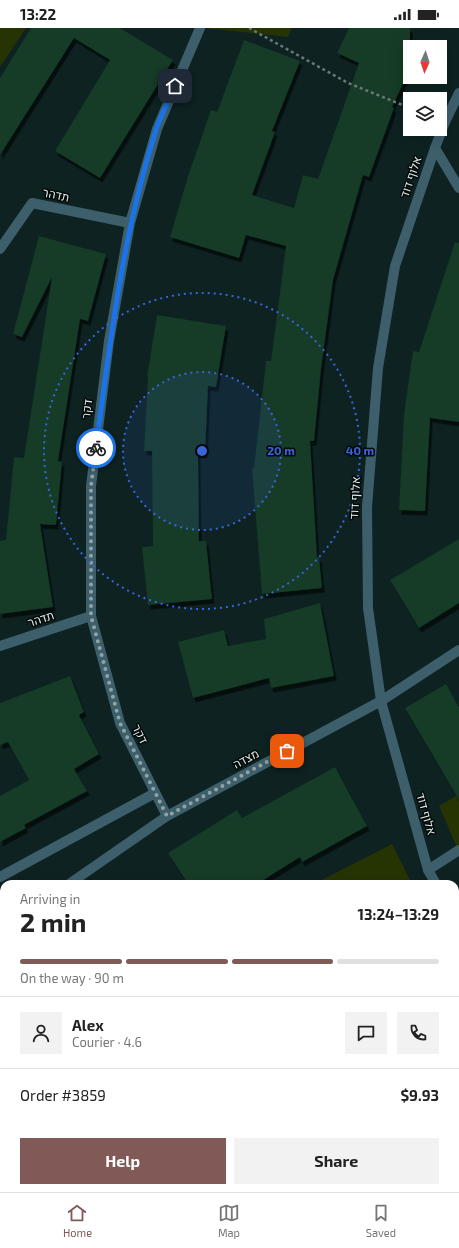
<!DOCTYPE html>
<html lang="en">
<head>
<meta charset="utf-8">
<style>
  body { margin:0; font-family:"Exo 2",Heebo,sans-serif; background:#f2f2f2; color:#222; height:100vh; display:flex; flex-direction:column; font-size:15px; white-space:nowrap }
  * { box-sizing:border-box; margin:0 }
  p { font-size:13px; color:#767676 }
  .icon { flex:none; width:22px; height:22px; fill:none; stroke:currentColor; stroke-width:2; stroke-linecap:round; stroke-linejoin:round }
  .map { position:relative; flex:1; overflow:hidden }
  .panel { position:absolute; left:0px; top:852px; width:459px; height:312px; display:flex; flex-direction:column; background:#fff; border-radius:12px 12px 0 0; box-shadow:0 4px 16px #0002 }
  .panel>* { flex:none }
  .needle { width:26px; rotate:183deg }
  .fabs { position:absolute; left:403px; top:12px; display:grid; gap:8px }
  .fabs a { display:grid; place-items:center; width:44px; height:44px; border-radius:0px; background:#fff; box-shadow:0 4px 16px #0002; font-size:20px }
  .pin { position:absolute; display:grid; place-items:center; width:34px; height:34px; color:#fff; margin:-17px; border-radius:8px; box-shadow:0 2px 6px #0006 }
  .courier { position:absolute; display:grid; place-items:center; width:40px; height:40px; margin:-20px; border:3px solid #1a73e8; border-radius:50%; background:#fff; color:#222; box-shadow:0 1px 5px #0007 }
  .headline em { font-style:normal; font-weight:700 }
  .headline div { display:flex; flex-direction:column-reverse }
  .headline { display:flex; align-items:center; justify-content:space-between; height:68px; padding:0 20px }
  h1 { font-size:26px; font-weight:700; line-height:30px }
  .bar { display:grid; grid-template-columns:repeat(4,1fr); gap:6px 4px; align-content:center; height:48px; padding:0 20px }
  .bar i { height:5px; border-radius:3px; background:#e0e0e0 }
  .bar .selected { background:#815956 }
  .bar p { grid-column:span 4 }
  .line { display:flex; align-items:center; gap:10px; padding:0 20px; border-top:1px solid #e0e0e0 }
  .line div { flex:1 }
  .round { display:grid; place-items:center; flex:none; width:42px; height:42px; border-radius:0px; background:#f2f2f2 }
  .cta { display:flex; gap:8px; margin-top:auto; padding:8px 20px }
  .cta a { flex:1; height:46px; border-radius:0px; background:#815956; color:#fff; font-size:16px; font-weight:700; line-height:46px; text-align:center }
  .cta a+a { background:#f2f2f2; color:#222 }
  .status { display:flex; justify-content:space-between; align-items:center; height:28px; padding:0 20px; background:#fff; direction:ltr }
  .status svg { height:11px; fill:currentColor }
  .menu { display:flex; justify-content:space-around; align-items:center; height:56px; border-top:1px solid #e0e0e0; background:#fff; font-size:11px; color:#767676 }
  .menu a { display:grid; justify-items:center; gap:2px }
  .menu .selected { color:#815956 }
  .map>svg:first-child { display:block }
</style>
</head>
<body>
<div class="status"><b>13:22</b><svg viewBox="0 0 49 12"><path d="M0 12V9h3v3zM5 12V6h3v6zM10 12V3h3v9zM15 12V0h3v12zM26 1h20v11H26zM47 4h2v5h-2z"/></svg></div>
<div class="map">
<svg width="459" height="1164" viewBox="0 0 459 1164">
  <defs>
    <filter id="shadow"><feDropShadow dx="2.5" dy="4.5" stdDeviation="0" flood-color="#0009"/></filter>
  </defs>
  <rect width="100%" height="100%" fill="#0d2221"/>
  <!-- green -->
  <path fill="#263303" d="M 0,0 L 26,0 L 0,39 Z
    M 205,0 L 292,0 L 288,9 Z
    M 459,766 L 459,824 L 439,778 Z
    M 392,816 L 412,856 L 314,856 Z"/>
  <!-- building -->
  <path fill="#123b26" filter="url(#shadow)" d="M 31,0 L 120,0 L 173,32 L 100,150 L 55,123 L 110,32 L 74,10 L 0,127 L 0,50 Z
    M 349,0 L 410,0 L 410,41 L 392,79 L 394,80 L 369,149 L 363,147 L 333,252 L 321,341 L 314,413 L 310,413 L 317,529 L 319,529 L 322,560 L 262,566 L 252,440 L 254,440 L 266,333 L 271,333 L 286,218 L 246,207 L 239,230 L 170,209 L 188,148 L 211,82 L 217,84 L 244,12 L 300,33 L 272,103 L 275,104 L 252,167 L 294,180 L 303,147 L 318,151 L 359,35 L 337,25 Z
    M 39,208 L 106,226 L 88,293 L 80,291 L 58,433 L 62,434 L 56,497 L 40,496 L 53,579 L 0,586 L 0,513 L 6,512 L 14,429 L 24,430 L 52,249 L 22,309 L 13,306 Z
    M 455,214 L 459,215 L 459,394 L 430,390 L 425,483 L 399,482 L 404,386 L 413,323 L 419,324 Z
    M 157,287 L 226,298 L 216,359 L 208,358 L 205,426 L 198,426 L 199,513 L 206,513 L 212,571 L 148,577 L 142,519 L 153,518 L 152,423 L 144,423 L 148,349 L 147,349 Z
    M 459,511 L 459,575 L 419,600 L 390,552 Z
    M 320,575 L 334,648 L 271,660 L 269,650 L 193,670 L 178,614 L 224,602 L 228,618 L 266,611 L 264,591 Z
    M 70,648 L 84,684 L 79,687 L 99,726 L 74,741 L 87,763 L 24,797 L 26,800 L 0,814 L 0,768 L 29,752 L 8,714 L 0,717 L 0,675 Z
    M 446,656 L 459,679 L 459,772 L 405,680 Z
    M 335,739 L 367,798 L 302,834 L 300,829 L 257,856 L 188,856 L 168,825 L 237,782 L 242,790 Z"/>
  <g fill="none" stroke-linecap="round" stroke-linejoin="round">
    <!-- path -->
    <path stroke="#687978" stroke-width="2.5" stroke-dasharray="3 3" stroke-linecap="butt" d="M 249,0 L 348,55 L 410,80"/>
    <!-- pedestrian -->
    <path stroke="#3d5f6c" stroke-width="10" d="M 428,842 L 459,822"/>
    <!-- minor -->
    <path stroke="#3d5f6c" stroke-width="10" d="M 435,120 L 459,160
      M 0,221 L 32,175 L 130,195
      M 0,618 L 91,588
      M 167,788 L 120,695 L 91,588 L 91,458 L 109,313 L 130,195 L 157,101 L 200,0
      M 0,849 L 155,765
      M 69,856 L 167,788 L 381,673 L 459,622
      M 0,904 L 4,901
      M 0,1005 L 4,1008
      M 455,1023 L 459,1021"/>
    <!-- tertiary -->
    <path stroke="#3d5f6c" stroke-width="10" d="M 436,856 L 428,842 L 381,673 L 368,580 L 367,479 L 378,340 L 395,238 L 435,120 L 445,94 L 459,65
      M 455,892 L 459,900"/>
  </g>
  <g fill="none" stroke-linecap="round" stroke-linejoin="round">
    <!-- done -->
    <path stroke="#94a3a2" stroke-width="4" stroke-dasharray="0 7.2" d="M 96,420 L 91,458 L 91,588 L 120,695 L 167,788 L 287,723"/>
    <!-- route -->
    <path stroke="#1a73e8" stroke-width="5" d="M 96,420 C 110,313 123,205 156,102 C 161,87 169,72 175,58"/>
  </g>
  <!-- distance rings -->
  <circle cx="202" cy="423" r="79" fill="#3a65da" fill-opacity=".12"/>
  <g fill="none" stroke="#3a65da" stroke-width="2" stroke-dasharray="2 4">
    <circle cx="202" cy="423" r="79"/>
    <circle cx="202" cy="423" r="158"/>
  </g>
  <g text-anchor="middle" stroke-width="3" stroke-linejoin="round" paint-order="stroke">
    <!-- street labels -->
    <g font-size="12" fill="#dde9e8" stroke="#030909">
      <text transform="translate(411 149) rotate(-71)" y="4">אלוף דוד</text>
      <text transform="translate(56 167) rotate(12)" y="4">תדהר</text>
      <text transform="translate(87 381) rotate(-83)" y="4">דקר</text>
      <text transform="translate(355 470) rotate(-87)" y="4">אלוף דוד</text>
      <text transform="translate(41 591) rotate(-18)" y="4">תדהר</text>
      <text transform="translate(140 706) rotate(64)" y="4">דקר</text>
      <text transform="translate(246 731) rotate(-28)" y="4">מצדה</text>
      <text transform="translate(426 786) rotate(74)" y="4">אלוף דוד</text>
    </g>
  </g>
  <circle cx="202" cy="423" r="6" fill="#3a65da" stroke="#030909" stroke-width="2"/>
  <g font-size="12" text-anchor="middle" font-weight="bold" fill="#3a65da" stroke="#030909" stroke-width="3" stroke-linejoin="round" paint-order="stroke">
    <text x="281" y="427">20 m</text>
    <text x="360" y="427">40 m</text>
  </g>
</svg>
<div class="fabs">
<a><svg class="needle" viewBox="-14 -14 28 28"><path d="M0-13l5 13h-10z" fill="#e53935"/><path d="M0 13l5-13h-10z" fill="#767676"/></svg></a>
<a><svg class="icon" aria-label="layers" viewBox="0 0 24 24"><path d="M12 4l9 5-9 5-9-5zM3 14l9 5 9-5"/></svg></a>
</div>
<div class="pin" style="left:287px;top:723px;background:#ea580c"><svg class="icon" aria-label="bag" viewBox="0 0 24 24"><path d="M5 8h14l-1 12H6zM9 8a3 3 0 0 1 6 0"/></svg></div>
<div class="pin" style="left:175px;top:58px;background:#1f2937"><svg class="icon" aria-label="home" viewBox="0 0 24 24"><path d="M3 11l9-7 9 7M6 9v11h12V9"/></svg></div>
<div class="courier" style="left:96px;top:420px"><svg class="icon" aria-label="bike" viewBox="0 0 24 24"><circle cx="6" cy="16" r="4"/><circle cx="18" cy="16" r="4"/><path d="M6 16l4-8h5l3 8M10 8l3 8H6M13 5h3"/></svg></div>
<section class="panel">
<div class="headline"><div><h1>2 min</h1><p>Arriving in</p></div><em>13:24–13:29</em></div>
<div class="bar"><i class="selected"></i><i class="selected"></i><i class="selected"></i><i></i><p>On the way · 90 m</p></div>
<div class="line" style="height:72px"><a class="round"><svg class="icon" aria-label="person" viewBox="0 0 24 24"><circle cx="12" cy="8" r="4"/><path d="M4 21q1-7 8-7t8 7"/></svg></a><div><b>Alex</b><p>Courier · 4.6</p></div><a class="round"><svg class="icon" aria-label="chat" viewBox="0 0 24 24"><path d="M4 5h16v11H9l-5 4z"/></svg></a><a class="round"><svg class="icon" aria-label="phone" viewBox="0 0 24 24"><path d="M5 4h4l2 5-3 2q2 4 5 5l2-3 5 2v4C11 20 4 13 5 4z"/></svg></a></div>
<div class="line" style="height:52px"><div>Order #3859</div><b>$9.93</b></div>
<div class="cta"><a>Help</a><a>Share</a></div>
</section>
</div>
<nav class="menu">
<a class="selected"><svg class="icon" aria-label="home" viewBox="0 0 24 24"><path d="M3 11l9-7 9 7M6 9v11h12V9"/></svg>Home</a>
<a><svg class="icon" aria-label="map" viewBox="0 0 24 24"><path d="M3 6l6-2 6 2 6-2v14l-6 2-6-2-6 2zM9 4v14M15 6v14"/></svg>Map</a>
<a><svg class="icon" aria-label="saved" viewBox="0 0 24 24"><path d="M7 4h10v16l-5-4-5 4z"/></svg>Saved</a>
</nav>
</body>
</html>
